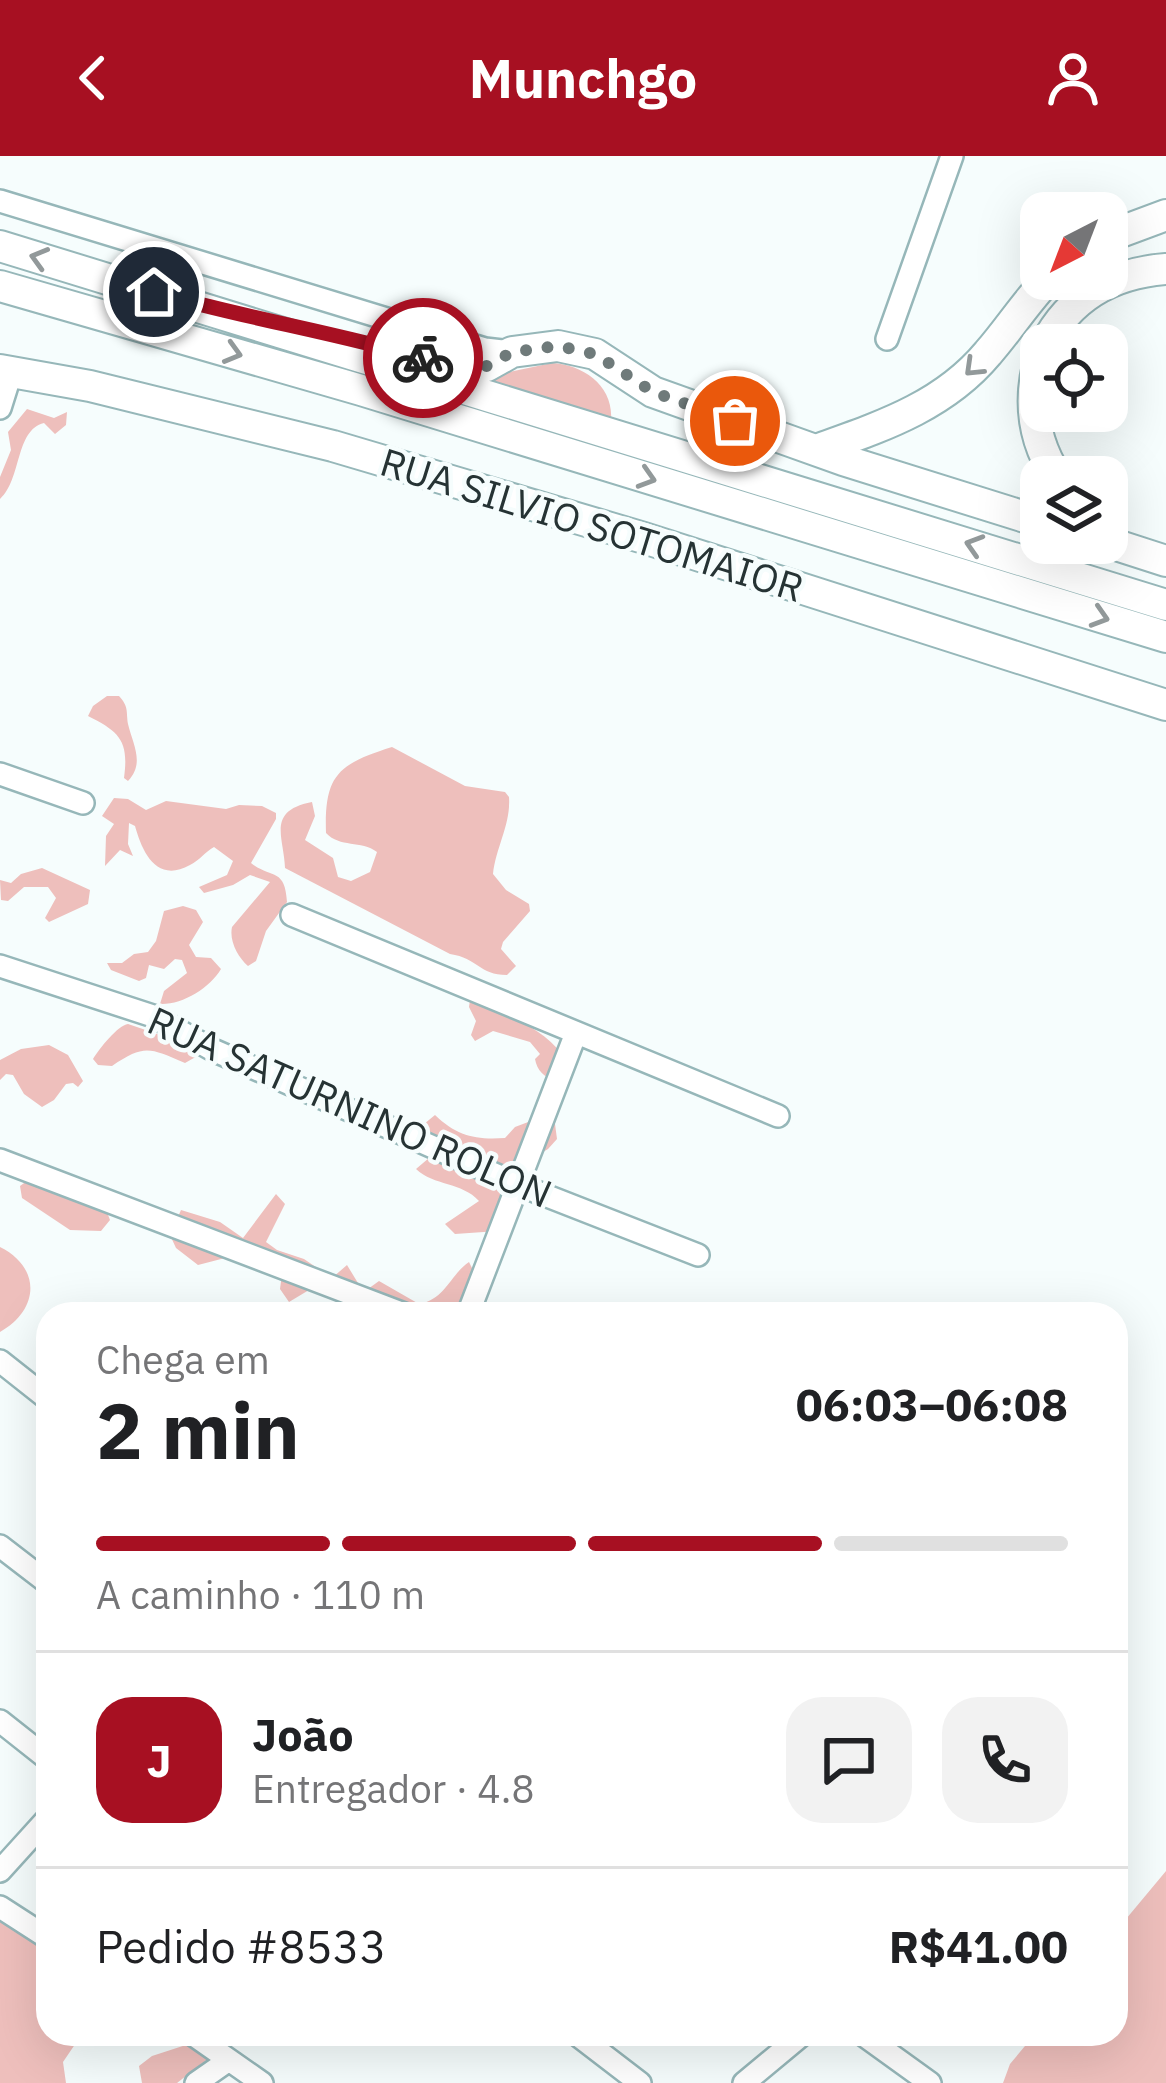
<!DOCTYPE html>
<html lang="pt">
<head>
<meta charset="utf-8">
<style>
  body { margin:0; font-family:"IBM Plex Sans",sans-serif; background:#f2f2f2; color:#202124; height:100vh; display:flex; flex-direction:column; font-size:45px; white-space:nowrap }
  * { box-sizing:border-box; margin:0 }
  p { font-size:39px; color:#757577 }
  .icon { flex:none; width:66px; height:66px; fill:none; stroke:currentColor; stroke-width:2; stroke-linecap:round; stroke-linejoin:round }
  .map { position:relative; flex:1; overflow:hidden }
  .details { position:absolute; left:36px; top:1146px; width:1092px; height:744px; display:flex; flex-direction:column; background:#fff; border-radius:36px; box-shadow:0 12px 48px #0002 }
  .details>* { flex:none }
  .needle { width:78px; rotate:222deg }
  .controls { position:absolute; left:1020px; top:36px; display:grid; gap:24px }
  .controls a { display:grid; place-items:center; width:108px; height:108px; border-radius:24px; background:#fff; box-shadow:0 12px 48px #0002; font-size:60px }
  .pin { position:absolute; display:grid; place-items:center; width:102px; height:102px; color:#fff; margin:-51px; border:6px solid #fff; border-radius:50%; box-shadow:0 3px 12px #0007 }
  .courier { position:absolute; display:grid; place-items:center; width:120px; height:120px; margin:-60px; border:9px solid #a71022; border-radius:50%; background:#fff; color:#222; box-shadow:0 3px 15px #0007 }
  .summary em { font-style:normal; font-weight:800 }
  .summary div { display:flex; flex-direction:column-reverse }
  .summary { display:flex; align-items:center; justify-content:space-between; height:204px; padding:0 60px }
  h1 { font-size:78px; font-weight:800; line-height:90px }
  .bar { display:grid; grid-template-columns:repeat(4,1fr); gap:18px 12px; align-content:center; height:144px; padding:0 60px }
  .bar i { height:15px; border-radius:9px; background:#e0e0e0 }
  .bar .active { background:#a71022 }
  .bar p { grid-column:span 4 }
  .line { display:flex; align-items:center; gap:30px; padding:0 60px; border-top:3px solid #e0e0e0 }
  .line div { flex:1 }
  .round { display:grid; place-items:center; flex:none; width:126px; height:126px; border-radius:36px; background:#f2f2f2 }
  header { display:flex; justify-content:space-between; align-items:center; height:156px; padding:0 60px; background:#a71022; color:#fff; font-size:54px; font-weight:800 }
  .map>svg:first-child { display:block }
</style>
</head>
<body>
<header><svg class="icon" aria-label="back" viewBox="0 0 24 24"><path d="M15 5l-7 7 7 7"/></svg>Munchgo<svg class="icon" aria-label="person" viewBox="0 0 24 24"><circle cx="12" cy="8" r="4"/><path d="M4 21q1-7 8-7t8 7"/></svg></header>
<div class="map">
<svg width="1166" height="1927" viewBox="0 0 1166 1927">
  <rect width="100%" height="100%" fill="#f6fdfd"/>
  <!-- green -->
  <path fill="#eebfbc" d="M 552,207 C 584,209 614,230 611,265 L 480,222 Z
    M 27,253 L 54,262 L 67,256 L 66,269 L 55,278 L 44,267 C 15,274 22,323 0,343 L 0,321 L 11,294 L 8,276 Z
    M 107,540 L 119,540 C 129,551 126,555 128,568 C 133,589 145,607 128,625 L 124,622 C 129,585 120,576 88,560 L 93,550 Z
    M 392,591 L 465,630 L 505,636 L 509,641 C 511,668 496,691 493,718 L 506,734 L 529,748 L 530,755 L 503,786 L 501,793 L 516,810 L 507,819 C 479,819 478,802 450,798 L 285,712 C 284,681 266,655 312,646 L 315,660 L 305,684 L 333,702 L 338,721 L 351,725 L 370,716 L 377,696 C 361,684 340,692 326,677 C 324,618 339,608 392,591 Z
    M 114,642 L 128,643 L 146,654 L 166,645 L 226,653 L 239,649 L 262,650 L 276,657 L 276,663 L 251,707 C 271,723 285,711 287,746 L 266,775 L 256,805 L 248,810 C 238,801 229,785 232,771 L 270,726 L 250,719 L 233,729 L 204,737 L 199,731 L 227,719 L 233,705 L 214,691 C 205,696 200,704 190,709 C 156,728 142,695 135,670 L 129,667 L 128,688 L 133,700 L 120,694 L 105,710 L 106,680 L 114,668 L 102,660 Z
    M 42,712 L 90,734 L 88,748 L 49,766 L 45,762 L 56,742 L 48,731 L 24,731 L 8,745 L 1,744 L 0,724 L 11,727 L 21,718 Z
    M 183,750 L 196,754 L 203,766 L 189,789 L 196,801 L 211,802 L 221,813 C 210,832 182,849 160,848 L 164,835 L 187,817 L 182,804 L 175,803 L 164,813 L 149,809 L 146,822 L 139,825 L 111,814 L 107,807 L 122,807 L 134,798 L 148,796 L 156,785 L 164,755 Z
    M 470,844 C 506,859 538,868 563,899 L 555,923 C 544,922 537,914 535,903 L 540,898 L 530,886 L 493,875 L 475,885 L 471,879 L 476,865 L 469,851 Z
    M 128,868 L 187,888 L 201,898 L 185,907 C 149,892 145,888 112,910 L 98,909 L 93,903 C 99,893 118,869 128,868 Z
    M 49,889 L 68,899 L 83,925 L 78,931 L 73,927 L 66,928 L 54,944 L 42,951 L 24,938 L 13,919 L 6,918 L 0,924 L 0,904 L 21,893 Z
    M 435,959 C 457,980 475,984 505,982 L 515,971 L 544,960 L 555,968 L 557,983 L 548,993 L 525,1007 L 498,1075 L 455,1078 L 445,1068 L 479,1045 C 462,1026 434,1030 416,1013 L 436,996 L 424,968 Z
    M 31,1022 L 105,1051 L 110,1064 L 101,1075 L 70,1074 L 22,1042 L 20,1030 Z
    M 276,1038 L 285,1048 L 266,1086 L 277,1094 L 304,1103 L 332,1122 L 347,1109 L 361,1132 L 368,1133 L 379,1125 L 419,1148 C 446,1143 449,1120 469,1106 L 475,1118 L 476,1158 L 396,1158 L 370,1149 L 355,1158 L 333,1158 L 343,1134 L 314,1131 L 289,1146 L 280,1133 L 282,1118 L 263,1104 L 251,1113 L 225,1102 L 198,1109 L 176,1092 L 170,1079 L 181,1054 L 220,1066 L 243,1082 Z
    M 0,1091 C 42,1112 39,1154 0,1176 Z
    M 1166,1715 L 1166,1927 L 1003,1927 L 1010,1908 L 1035,1878 L 1116,1878 L 1116,1775 Z
    M 0,1764 L 48,1794 L 48,1878 L 82,1878 L 63,1906 L 66,1927 L 0,1927 Z
    M 192,1887 L 209,1902 L 177,1927 L 142,1927 L 139,1910 L 152,1900 Z"/>
  <g fill="none" stroke-linecap="round" stroke-linejoin="round">
    <!-- minor casing -->
    <g stroke="#96b7b9" stroke-width="26">
      <path id="minor" d="M 0,45 L 485,193 L 511,196
        M 887,183 L 952,0
        M 0,252 L 11,217
        M 0,618 L 83,647
        M 292,759 L 778,960
        M 0,810 L 153,860 L 213,894 L 519,1029 L 698,1099
        M 0,1004 L 404,1158
        M 468,1158 L 576,877
        M 0,1205 L 48,1243
        M 0,1390 L 48,1427
        M 0,1565 L 48,1603
        M 0,1715 L 48,1662
        M 0,1751 L 48,1782
        M 192,1878 L 262,1927
        M 576,1878 L 640,1927
        M 862,1878 L 930,1927
        M 196,1927 L 229,1904
        M 744,1927 L 803,1878"/>
    </g>
    <!-- highway casing -->
    <g stroke="#96b7b9" stroke-width="34">
      <path id="highway" d="M 1107,81 L 1166,59
        M 0,90 L 1166,449
        M 0,130 L 361,234 L 1166,481
        M 1045,189 C 1070,140 1113,117 1166,113
        M 1041,198 C 1028,241 1032,283 1057,321
        M 436,205 L 470,212 L 487,210 L 512,196 L 558,190 L 595,198 L 653,236 L 843,304 L 1041,366
        M 0,214 L 90,230 L 333,290 L 644,382 L 1166,549
        M 816,294 C 880,271 943,251 988,197 C 1009,173 1026,146 1048,123
        M 1107,386 L 1166,405"/>
    </g>
    <!-- minor -->
    <use href="#minor" stroke="#fff" stroke-width="21"/>
    <!-- highway -->
    <use href="#highway" stroke="#fff" stroke-width="30"/>
  </g>
  <!-- one-way arrows -->
  <defs><path id="oneway-chevron" d="M-2-3.5L2.5 0L-2 3.5" fill="none" stroke-width="1.6" stroke-linecap="round" stroke-linejoin="round" transform="scale(3)"/></defs>
  <g stroke="#92999a">
    <use href="#oneway-chevron" transform="translate(39 102) rotate(-164)"/>
    <use href="#oneway-chevron" transform="translate(233 197) rotate(16)"/>
    <use href="#oneway-chevron" transform="translate(973 212) rotate(136)"/>
    <use href="#oneway-chevron" transform="translate(647 322) rotate(17)"/>
    <use href="#oneway-chevron" transform="translate(974 389) rotate(-163)"/>
    <use href="#oneway-chevron" transform="translate(1100 461) rotate(17)"/>
  </g>
  <g fill="none" stroke-linecap="round" stroke-linejoin="round">
    <!-- done -->
    <path stroke="#6f7a7a" stroke-width="12" stroke-dasharray="0 21.6" d="M 423,202 L 470,212 L 487,210 L 512,196 L 558,190 L 595,198 L 653,236 L 735,265"/>
    <!-- route -->
    <path stroke="#a71022" stroke-width="15" d="M 154,136 C 243,162 334,176 423,202"/>
  </g>
  <g text-anchor="middle" stroke-width="9" stroke-linejoin="round" paint-order="stroke">
    <!-- street labels -->
    <g font-size="39" fill="#263334" stroke="#f6fdfd">
      <text transform="translate(592 369) rotate(17)" y="14">RUA SILVIO SOTOMAIOR</text>
      <text transform="translate(350 951) rotate(24)" y="14">RUA SATURNINO ROLON</text>
    </g>
  </g>
</svg>
<div class="controls">
<a><svg class="needle" viewBox="-14 -14 28 28"><path d="M0-13l5 13h-10z" fill="#e53935"/><path d="M0 13l5-13h-10z" fill="#757577"/></svg></a>
<a><svg class="icon" aria-label="locate" viewBox="0 0 24 24"><circle cx="12" cy="12" r="6"/><path d="M12 2v4M12 18v4M2 12h4M18 12h4"/></svg></a>
<a><svg class="icon" aria-label="layers" viewBox="0 0 24 24"><path d="M12 4l9 5-9 5-9-5zM3 14l9 5 9-5"/></svg></a>
</div>
<div class="pin" style="left:735px;top:265px;background:#ea580c"><svg class="icon" aria-label="bag" viewBox="0 0 24 24"><path d="M5 8h14l-1 12H6zM9 8a3 3 0 0 1 6 0"/></svg></div>
<div class="pin" style="left:154px;top:136px;background:#1f2937"><svg class="icon" aria-label="home" viewBox="0 0 24 24"><path d="M3 11l9-7 9 7M6 9v11h12V9"/></svg></div>
<div class="courier" style="left:423px;top:202px"><svg class="icon" aria-label="bike" viewBox="0 0 24 24"><circle cx="6" cy="16" r="4"/><circle cx="18" cy="16" r="4"/><path d="M6 16l4-8h5l3 8M10 8l3 8H6M13 5h3"/></svg></div>
<section class="details">
<div class="summary"><div><h1>2 min</h1><p>Chega em</p></div><em>06:03–06:08</em></div>
<div class="bar"><i class="active"></i><i class="active"></i><i class="active"></i><i></i><p>A caminho · 110 m</p></div>
<div class="line" style="height:216px"><b class="round" style="background:#a71022;color:#fff">J</b><div><b>João</b><p>Entregador · 4.8</p></div><a class="round"><svg class="icon" aria-label="chat" viewBox="0 0 24 24"><path d="M4 5h16v11H9l-5 4z"/></svg></a><a class="round"><svg class="icon" aria-label="phone" viewBox="0 0 24 24"><path d="M5 4h4l2 5-3 2q2 4 5 5l2-3 5 2v4C11 20 4 13 5 4z"/></svg></a></div>
<div class="line" style="height:156px"><div>Pedido #8533</div><b>R$41.00</b></div>
</section>
</div>
</body>
</html>
